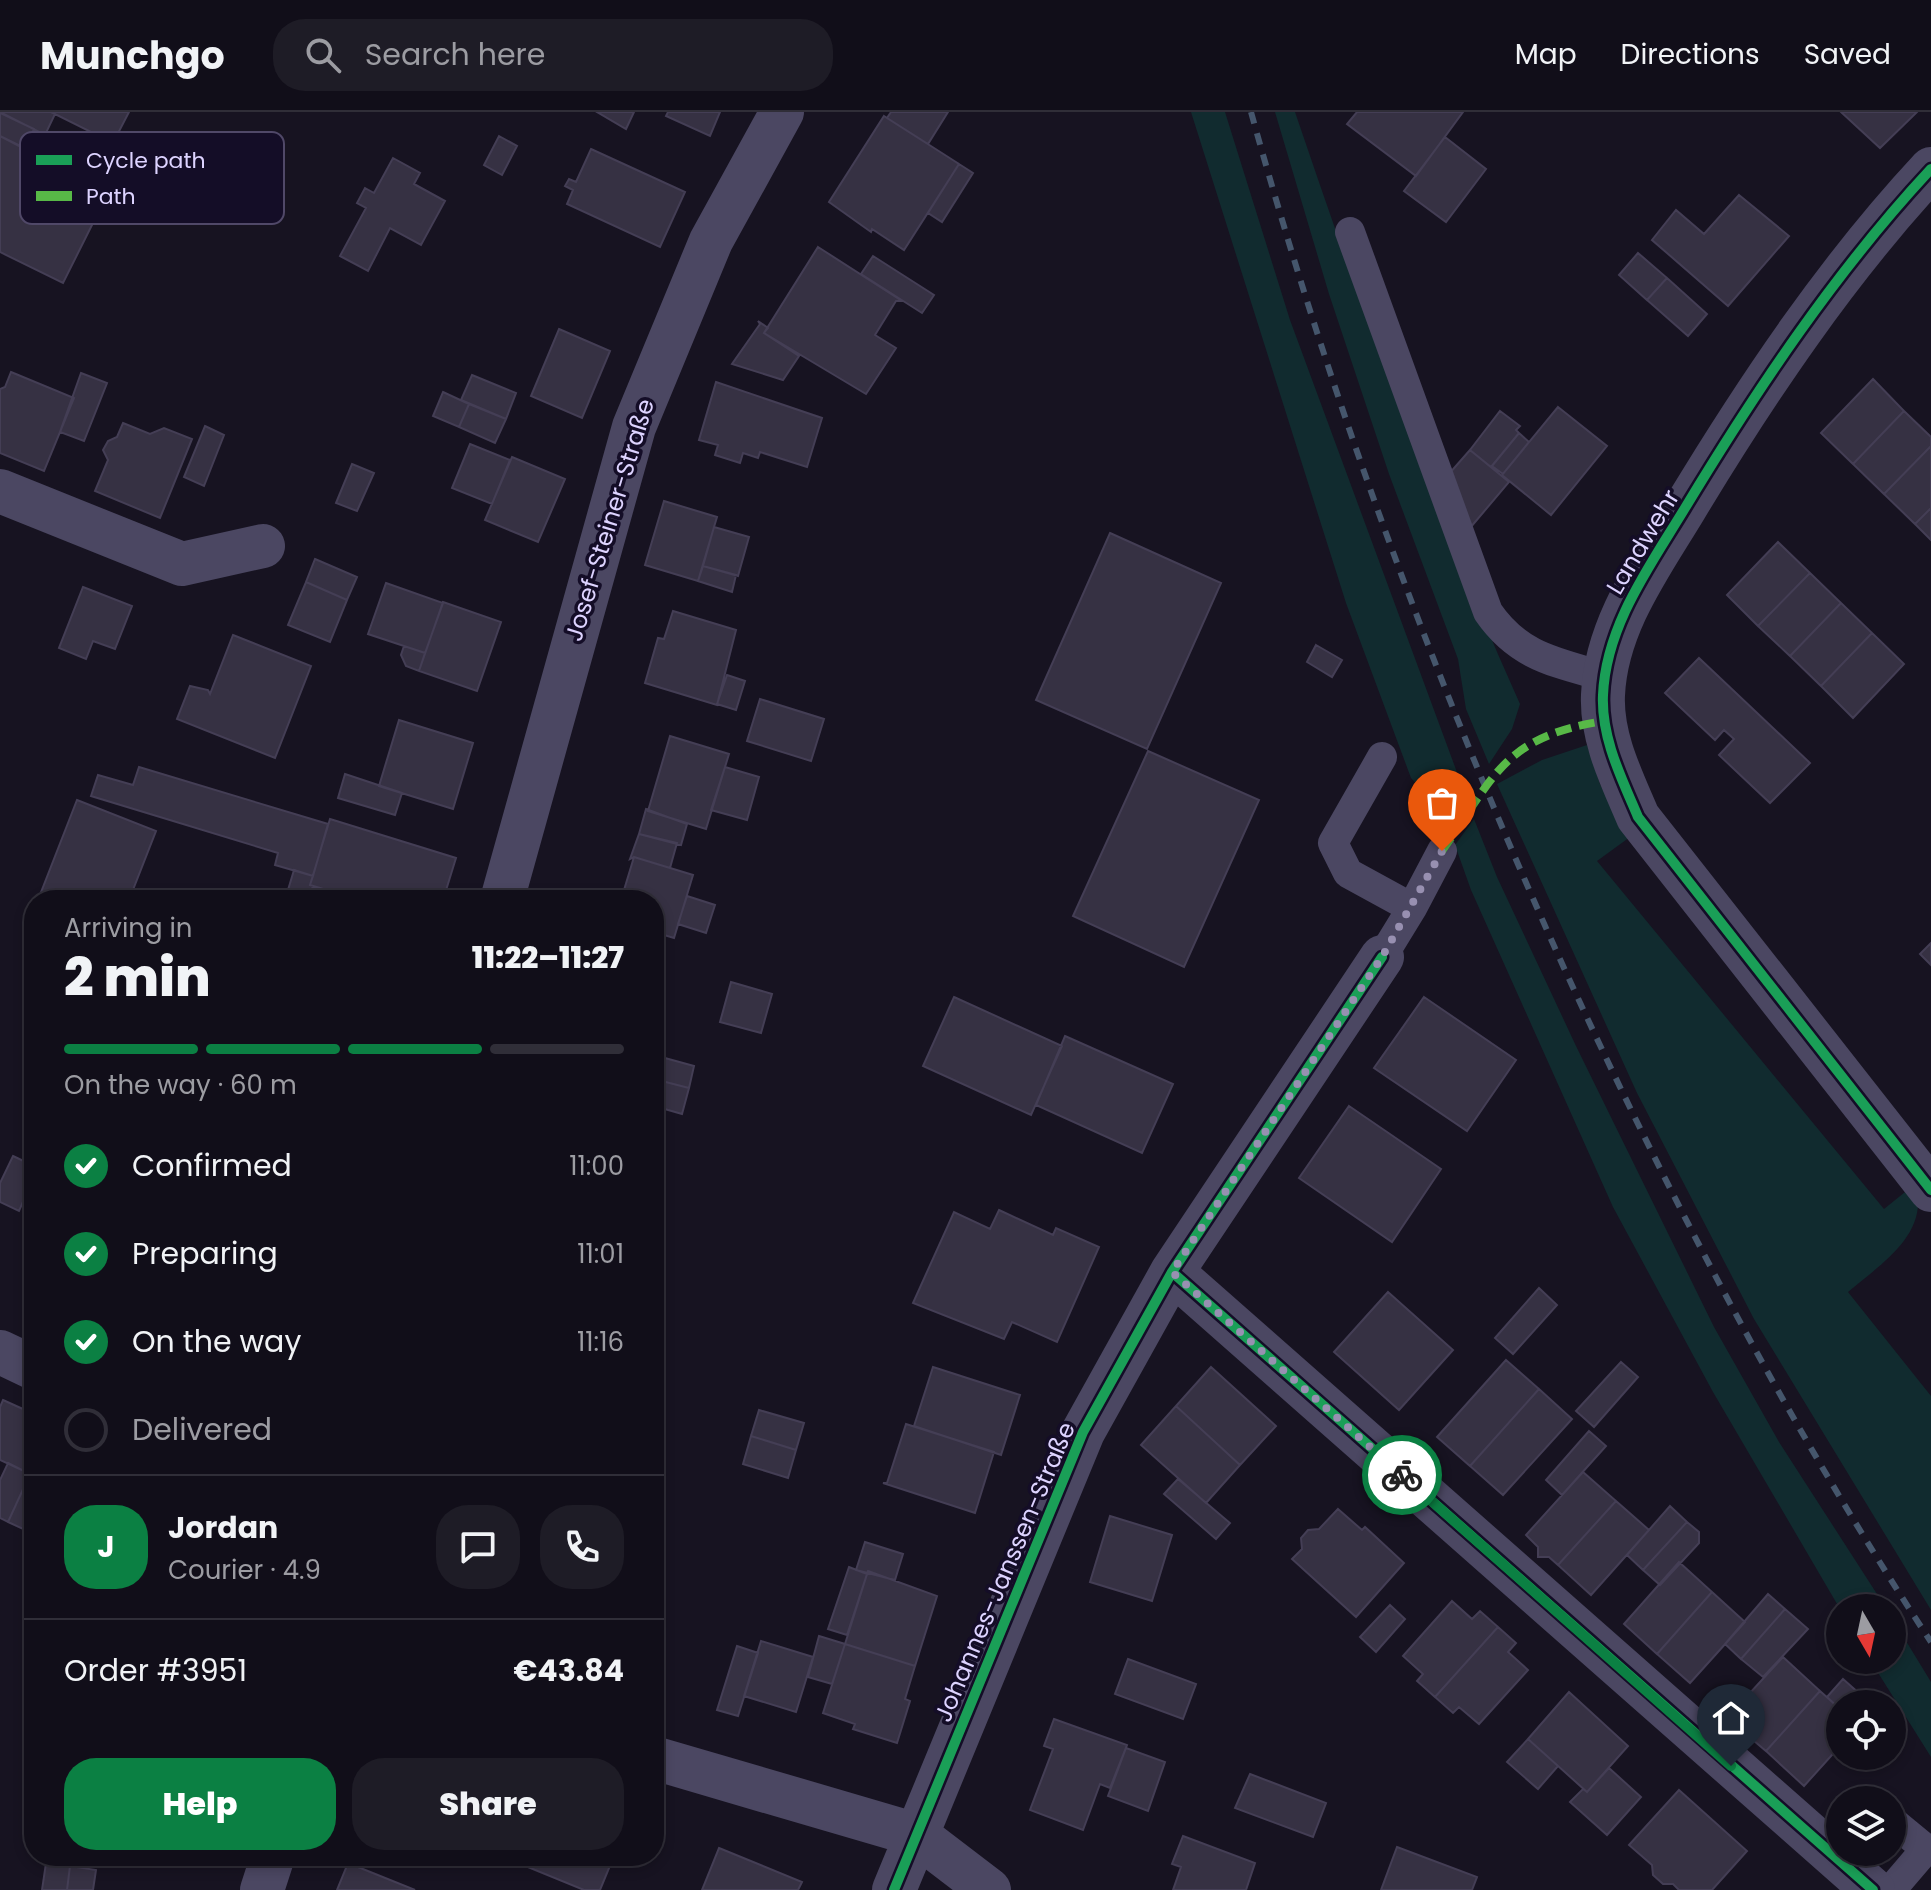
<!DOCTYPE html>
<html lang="en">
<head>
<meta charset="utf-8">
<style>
  body { margin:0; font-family:Poppins,sans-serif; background:#1e1c26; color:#f1f3f6; height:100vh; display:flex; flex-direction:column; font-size:30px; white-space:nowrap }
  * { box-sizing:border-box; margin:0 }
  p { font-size:26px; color:#9c9ca2 }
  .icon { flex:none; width:44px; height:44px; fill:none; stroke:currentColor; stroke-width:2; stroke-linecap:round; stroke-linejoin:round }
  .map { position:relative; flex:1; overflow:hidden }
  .side { position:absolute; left:24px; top:778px; width:640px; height:976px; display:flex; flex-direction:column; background:#110e19; border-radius:32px; box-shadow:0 4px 12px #0003,0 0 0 2px #302e38 }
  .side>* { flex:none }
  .needle { width:52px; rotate:171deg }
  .buttons { position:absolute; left:1826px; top:1482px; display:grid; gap:16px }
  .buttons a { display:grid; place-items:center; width:80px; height:80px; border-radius:50%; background:#110e19; box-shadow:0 4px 12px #0003,0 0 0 2px #302e38; font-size:40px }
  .pin { position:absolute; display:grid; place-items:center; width:68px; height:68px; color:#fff; margin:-82px -34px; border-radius:50% 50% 50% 0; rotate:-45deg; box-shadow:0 0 8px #0007 }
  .pin .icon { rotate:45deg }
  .courier { position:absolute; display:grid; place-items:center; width:80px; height:80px; margin:-40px; border:6px solid #0b8043; border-radius:50%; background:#fff; color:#222; box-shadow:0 2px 10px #0007 }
  .head em { font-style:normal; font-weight:800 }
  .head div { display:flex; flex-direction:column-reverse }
  .head { display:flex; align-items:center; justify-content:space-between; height:136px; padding:0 40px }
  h1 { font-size:52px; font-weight:800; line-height:60px }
  .bar { display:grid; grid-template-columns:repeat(4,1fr); gap:12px 8px; align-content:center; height:96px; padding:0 40px }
  .bar i { height:10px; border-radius:6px; background:#302e38 }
  .bar .current { background:#0b8043 }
  .bar p { grid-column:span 4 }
  .line { display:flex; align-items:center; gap:20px; padding:0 40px; border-top:2px solid #302e38 }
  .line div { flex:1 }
  .round { display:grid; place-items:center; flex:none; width:84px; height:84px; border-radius:32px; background:#1e1c26 }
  ol { padding:0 40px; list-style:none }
  li { display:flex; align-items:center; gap:24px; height:88px }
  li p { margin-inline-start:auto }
  li .icon { padding:8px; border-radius:50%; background:#0b8043; color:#fff; stroke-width:4 }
  li:last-child { color:#9c9ca2 }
  li i { width:44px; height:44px; border:4px solid #302e38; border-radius:50% }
  .action { display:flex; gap:16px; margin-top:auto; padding:16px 40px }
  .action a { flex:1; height:92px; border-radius:32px; background:#0b8043; color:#fff; font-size:32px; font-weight:800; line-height:92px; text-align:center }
  .action a+a { background:#1e1c26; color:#f1f3f6 }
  header { display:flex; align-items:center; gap:48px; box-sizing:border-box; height:112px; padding:0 40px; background:#110e19; border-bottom:2px solid #302e38 }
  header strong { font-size:38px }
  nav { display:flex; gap:44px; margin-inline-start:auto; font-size:28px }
  .search { width:560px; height:72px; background:#1e1c26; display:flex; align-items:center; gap:20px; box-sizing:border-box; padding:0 28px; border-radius:32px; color:#9c9ca2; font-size:30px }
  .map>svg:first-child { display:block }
</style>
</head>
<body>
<header>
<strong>Munchgo</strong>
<div class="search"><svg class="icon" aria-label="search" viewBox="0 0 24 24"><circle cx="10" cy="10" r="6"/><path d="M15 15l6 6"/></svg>Search here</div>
<nav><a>Map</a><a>Directions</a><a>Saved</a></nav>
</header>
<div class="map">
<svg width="1931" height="1778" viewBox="0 0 1931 1778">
  <rect width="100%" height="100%" fill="#171321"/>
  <!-- green -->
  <path fill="#112b2f" d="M 1191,0 L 1225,0 L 1290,208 L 1465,682 L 1446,695 L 1428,685 L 1411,666 L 1346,491 Z
    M 1275,0 L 1295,0 C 1363,200 1433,399 1520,592 L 1512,617 L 1489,652 L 1466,597 L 1458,547 L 1389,362 L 1329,182 Z
    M 1587,633 L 1600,672 L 1630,725 L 1597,749 L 1884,1097 L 1915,1072 C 1931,1121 1881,1152 1848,1180 L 1931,1284 L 1931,1498 L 1754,1207 L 1637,981 L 1497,672 L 1542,648 Z
    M 1474,707 L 1497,765 L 1576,934 L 1714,1215 L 1779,1330 L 1886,1496 L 1840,1497 L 1713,1280 L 1613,1095 L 1471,778 L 1455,733 Z
    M 1892,1506 L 1931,1570 L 1931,1645 L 1870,1548 L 1892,1548 Z"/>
  <!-- building -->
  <path fill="#363143" stroke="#443e55" stroke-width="2" d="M 0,0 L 51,0 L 55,2 L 45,23 Z
    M 51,0 L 129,0 L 113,31 Z
    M 597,0 L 634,0 L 626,17 Z
    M 668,0 L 720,0 L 710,24 L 666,4 Z
    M 891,0 L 948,0 L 928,32 L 887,6 Z
    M 1357,0 L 1463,0 L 1416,64 L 1347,12 Z
    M 1841,0 L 1917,0 L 1880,36 Z
    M 0,1 L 34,17 L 25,37 L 0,24 Z
    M 884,4 L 959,52 L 904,138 L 872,117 L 871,120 L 829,90 Z
    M 0,24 L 43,45 L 27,76 L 94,109 L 63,171 L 0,140 Z
    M 499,24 L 517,34 L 502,63 L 484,53 Z
    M 1445,25 L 1486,57 L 1446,110 L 1404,79 Z
    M 591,37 L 685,80 L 660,135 L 567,92 L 573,78 L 565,74 L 569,67 L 576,70 Z
    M 393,46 L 420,61 L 414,72 L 445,89 L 421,133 L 390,116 L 368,159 L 340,144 L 366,96 L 357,91 L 365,76 L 374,81 Z
    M 959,52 L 973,61 L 942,110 L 928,101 Z
    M 1739,83 L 1789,124 L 1728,194 L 1652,128 L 1676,98 L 1704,122 Z
    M 818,135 L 902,189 L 896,189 L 875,223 L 896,236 L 866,282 L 764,221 Z
    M 1638,141 L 1667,166 L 1647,188 L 1619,163 Z
    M 873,144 L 934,183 L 922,201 L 861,162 Z
    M 1667,166 L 1707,202 L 1688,224 L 1647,188 Z
    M 758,209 L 768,216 L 764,221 L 799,244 L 783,268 L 732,252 L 760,212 Z
    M 559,217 L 610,239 L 582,306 L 531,284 Z
    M 11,260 L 74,286 L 44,359 L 0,341 L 0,277 L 5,275 Z
    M 81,261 L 107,271 L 84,329 L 60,320 Z
    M 472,263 L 516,281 L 506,307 L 461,288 Z
    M 1873,267 L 1904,299 L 1853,352 L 1821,321 Z
    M 716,270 L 822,306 L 807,355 L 760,340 L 758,346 L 743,341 L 740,351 L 715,343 L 718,333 L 699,328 Z
    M 443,280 L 469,292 L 459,315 L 433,304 Z
    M 469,292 L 506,307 L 495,331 L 459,315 Z
    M 1558,295 L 1607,334 L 1551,403 L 1502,363 Z
    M 1500,299 L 1520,314 L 1516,318 L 1519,321 L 1491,355 L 1470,338 Z
    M 1904,299 L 1931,325 L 1931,334 L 1884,382 L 1853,352 Z
    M 123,311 L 150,322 L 164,316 L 192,327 L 160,406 L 95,379 L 108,348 L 103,338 L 108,329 L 117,325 Z
    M 205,314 L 224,323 L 204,374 L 184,365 Z
    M 1519,321 L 1529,330 L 1503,362 L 1492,354 Z
    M 470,332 L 510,348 L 492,392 L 452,376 Z
    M 1931,334 L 1931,396 L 1915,412 L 1884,382 Z
    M 1470,338 L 1509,370 L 1470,416 L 1448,363 Z
    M 512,345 L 565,367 L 538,430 L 485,408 Z
    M 352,352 L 374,361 L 357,399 L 336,391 Z
    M 664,389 L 717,405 L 698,469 L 645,453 Z
    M 1931,396 L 1931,428 L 1915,412 Z
    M 714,415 L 749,425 L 738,464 L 703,454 Z
    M 1110,421 L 1221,471 L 1147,637 L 1036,588 Z
    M 1778,430 L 1810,461 L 1758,514 L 1727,483 Z
    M 315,447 L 357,465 L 347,488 L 306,470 Z
    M 703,454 L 736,463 L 732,480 L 698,469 Z
    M 1810,461 L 1841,491 L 1790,544 L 1758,514 Z
    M 306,470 L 347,488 L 330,530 L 288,513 Z
    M 386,471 L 443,491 L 425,541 L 368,522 Z
    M 83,475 L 132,494 L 115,537 L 93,529 L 86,547 L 59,536 Z
    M 443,490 L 501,510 L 477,579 L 419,559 Z
    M 1841,491 L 1872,521 L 1821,574 L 1790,544 Z
    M 673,499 L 736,518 L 717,593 L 645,571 L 658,526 L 664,527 Z
    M 1872,521 L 1904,552 L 1853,606 L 1821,574 Z
    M 233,523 L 311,554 L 275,646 L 177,607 L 190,574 L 208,578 L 210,582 Z
    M 1316,533 L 1342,548 L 1332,565 L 1307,550 Z
    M 404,534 L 425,541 L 419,559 L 406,554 L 401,543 Z
    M 1699,546 L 1810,651 L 1770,691 L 1719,643 L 1734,627 L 1724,618 L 1715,628 L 1665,581 Z
    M 727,563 L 745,569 L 736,598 L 717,592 Z
    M 760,587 L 824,607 L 811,649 L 747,629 Z
    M 399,608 L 473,631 L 453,697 L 379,674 Z
    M 670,624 L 729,642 L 706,717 L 648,699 Z
    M 1148,639 L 1259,688 L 1184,855 L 1073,804 Z
    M 139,655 L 328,712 L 313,764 L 275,753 L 278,741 L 91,684 L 98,663 L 133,673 Z
    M 725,655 L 759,665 L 747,708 L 711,698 Z
    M 345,662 L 402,681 L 395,703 L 338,686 Z
    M 77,688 L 156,719 L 129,788 L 38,788 Z
    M 646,697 L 687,712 L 681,733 L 639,722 Z
    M 330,707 L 456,746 L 443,788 L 360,788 L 310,773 Z
    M 639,722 L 677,731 L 670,756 L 634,745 L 630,747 Z
    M 634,745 L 693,763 L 674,826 L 654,820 L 654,788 L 621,788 Z
    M 294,758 L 313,764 L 310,773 L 318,780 L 315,788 L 285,788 Z
    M 687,784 L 715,793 L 706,821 L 678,812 Z
    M 1931,831 L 1931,853 L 1920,842 Z
    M 731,870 L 772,882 L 761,921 L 720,910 Z
    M 954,885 L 1062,934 L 1031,1003 L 923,954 Z
    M 1424,885 L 1516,948 L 1467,1019 L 1374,956 Z
    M 1065,924 L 1173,972 L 1142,1041 L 1036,993 Z
    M 654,943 L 694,954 L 689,976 L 654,967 Z
    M 654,967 L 689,976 L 682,1002 L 654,994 Z
    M 1349,994 L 1441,1057 L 1392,1130 L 1299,1066 Z
    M 13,1044 L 34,1054 L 34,1065 L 19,1099 L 0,1090 L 0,1071 Z
    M 999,1098 L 1053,1123 L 1056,1116 L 1099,1135 L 1057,1230 L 1012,1210 L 1004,1227 L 913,1191 L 954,1100 L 990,1117 Z
    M 1539,1176 L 1557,1193 L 1513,1242 L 1495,1226 Z
    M 1388,1180 L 1453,1238 L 1399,1298 L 1334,1240 Z
    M 1506,1248 L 1539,1277 L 1470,1354 L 1437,1325 Z
    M 1621,1250 L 1638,1265 L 1594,1315 L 1576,1299 Z
    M 933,1255 L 1020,1283 L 1001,1343 L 914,1314 Z
    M 1211,1255 L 1276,1314 L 1240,1353 L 1176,1294 Z
    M 1539,1277 L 1572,1307 L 1503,1383 L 1470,1354 Z
    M 3,1288 L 34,1302 L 34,1353 L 30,1362 L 0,1348 L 0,1295 Z
    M 1176,1294 L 1240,1353 L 1206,1391 L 1141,1333 Z
    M 759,1298 L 804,1311 L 796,1338 L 751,1324 Z
    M 906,1312 L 994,1340 L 975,1401 L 883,1371 L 887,1371 Z
    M 1589,1319 L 1606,1334 L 1562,1383 L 1546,1368 Z
    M 751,1324 L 796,1338 L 788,1366 L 743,1352 Z
    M 8,1351 L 30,1362 L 8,1410 L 0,1406 L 0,1368 Z
    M 1583,1360 L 1616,1389 L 1558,1453 L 1549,1445 L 1538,1445 L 1538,1435 L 1526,1423 Z
    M 30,1362 L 34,1364 L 34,1422 L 8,1410 Z
    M 1178,1367 L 1230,1411 L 1216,1427 L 1164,1382 Z
    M 1616,1389 L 1649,1418 L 1591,1483 L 1558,1453 Z
    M 1670,1394 L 1687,1410 L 1643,1458 L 1627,1443 Z
    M 1338,1397 L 1362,1418 L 1365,1415 L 1404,1451 L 1356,1505 L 1292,1447 L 1302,1437 L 1301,1426 L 1308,1418 L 1319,1417 Z
    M 1110,1404 L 1172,1423 L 1152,1489 L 1090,1470 Z
    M 1687,1410 L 1699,1420 L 1699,1431 L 1660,1473 L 1643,1458 Z
    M 865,1430 L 903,1442 L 895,1468 L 856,1458 Z
    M 1679,1450 L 1712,1480 L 1657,1542 L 1624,1512 Z
    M 849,1455 L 867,1462 L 847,1523 L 828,1517 Z
    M 868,1459 L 937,1484 L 915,1554 L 845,1532 Z
    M 1712,1480 L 1745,1510 L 1690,1571 L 1657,1542 Z
    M 1768,1482 L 1785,1497 L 1741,1547 L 1725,1532 Z
    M 1452,1489 L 1472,1507 L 1480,1499 L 1498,1515 L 1435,1585 L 1417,1569 L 1423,1562 L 1403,1544 Z
    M 1390,1493 L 1405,1507 L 1376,1540 L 1360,1525 Z
    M 1785,1497 L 1808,1517 L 1763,1565 L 1741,1547 Z
    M 1498,1515 L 1516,1531 L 1508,1540 L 1528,1558 L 1479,1612 L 1459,1595 L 1453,1601 L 1435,1585 Z
    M 819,1524 L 845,1532 L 832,1572 L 808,1565 Z
    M 761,1529 L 813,1545 L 796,1600 L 744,1584 Z
    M 845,1532 L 915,1554 L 905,1587 L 910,1589 L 897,1631 L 853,1617 L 855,1612 L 823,1601 Z
    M 737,1534 L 758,1541 L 738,1604 L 717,1598 Z
    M 1783,1545 L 1820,1579 L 1766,1639 L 1727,1606 Z
    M 1128,1547 L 1196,1572 L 1183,1607 L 1115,1582 Z
    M 1843,1567 L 1870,1591 L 1870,1592 L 1840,1592 L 1840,1597 L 1827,1585 Z
    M 1820,1579 L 1840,1597 L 1840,1634 L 1804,1674 L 1766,1639 Z
    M 1569,1580 L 1628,1634 L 1587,1680 L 1528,1627 Z
    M 1054,1607 L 1127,1633 L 1110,1676 L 1100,1672 L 1083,1718 L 1030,1698 L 1053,1637 L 1044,1634 Z
    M 1528,1627 L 1558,1654 L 1538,1677 L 1507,1650 Z
    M 1126,1636 L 1165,1650 L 1148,1699 L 1108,1684 Z
    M 1609,1656 L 1641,1685 L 1607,1723 L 1570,1690 L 1583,1677 L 1587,1680 Z
    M 1250,1662 L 1326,1691 L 1313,1725 L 1235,1696 Z
    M 1679,1678 L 1747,1739 L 1712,1778 L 1679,1778 L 1673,1772 L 1663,1772 L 1653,1763 L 1652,1753 L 1629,1733 Z
    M 1183,1724 L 1255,1751 L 1246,1778 L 1173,1778 L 1181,1755 L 1172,1752 Z
    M 1397,1735 L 1477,1765 L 1472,1778 L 1381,1778 Z
    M 719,1736 L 802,1770 L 798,1778 L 702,1778 Z
    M 501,1744 L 614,1744 L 600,1778 L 584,1778 Z
    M 46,1751 L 70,1754 L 67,1778 L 42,1778 Z
    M 348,1751 L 415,1778 L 337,1778 Z
    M 70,1754 L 96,1758 L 93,1778 L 67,1778 Z"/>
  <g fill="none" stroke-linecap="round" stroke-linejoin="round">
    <!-- service -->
    <path stroke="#4b4762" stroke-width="30" d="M 1350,120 L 1488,500 C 1519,545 1555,550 1606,565
      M 1382,645 L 1333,731 L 1348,761 L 1412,796
      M 1382,845 L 1412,796 L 1442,739
      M 1866,1688 L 1867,1688
      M 1891,1778 L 1926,1737 L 1892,1709"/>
    <!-- minor -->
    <path stroke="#4b4762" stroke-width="44" d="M 1931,57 C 1836,159 1757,277 1685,396 C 1650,454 1606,513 1603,583 C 1601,626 1622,667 1638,705 L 1931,1078
      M 0,379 L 182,452 L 263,434
      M 502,788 L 634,315 L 711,129 L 782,0
      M 1172,1160 L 1873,1778
      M 0,1240 L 34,1256
      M 654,1646 L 917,1723 L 989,1778
      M 262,1778 L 273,1744
      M 894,1778 L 1083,1320 L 1172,1160 L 1382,845"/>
    <!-- rail -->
    <path stroke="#45566c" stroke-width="6" stroke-dasharray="12 10" stroke-linecap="butt" d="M 1251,0 C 1332,293 1438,578 1564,856 C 1671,1089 1790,1316 1931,1530"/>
    <!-- quiet -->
    <path stroke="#58b947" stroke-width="8" stroke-dasharray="16 8" stroke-linecap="butt" d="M 1442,739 C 1496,662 1504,625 1604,609"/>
    <!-- cycleway casing -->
    <g stroke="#140d27" stroke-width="15">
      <path id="cycleway" d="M 1931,57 C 1836,159 1757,277 1685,396 C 1650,454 1606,513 1603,583 C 1601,626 1622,667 1638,705 L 1931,1078
        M 1172,1160 L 1873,1778
        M 894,1778 L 1083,1320 L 1172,1160 L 1382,845"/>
    </g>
    <!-- cycleway -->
    <use href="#cycleway" stroke="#1a9f57" stroke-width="10"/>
  </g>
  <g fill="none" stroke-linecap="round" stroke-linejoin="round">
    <!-- done -->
    <path stroke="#9890b1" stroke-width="8" stroke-dasharray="0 14.4" d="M 1402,1363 L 1172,1160 L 1382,845 L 1442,739"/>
    <!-- route -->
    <path stroke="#0b8043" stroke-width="10" d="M 1402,1363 L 1731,1654"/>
  </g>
  <g text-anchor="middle" stroke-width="7" stroke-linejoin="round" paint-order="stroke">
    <!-- street labels -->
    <g font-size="24" fill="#ddd3ff" stroke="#140d27">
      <text transform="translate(610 408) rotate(-73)" y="8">Josef-Steiner-Straße</text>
      <text transform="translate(1643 430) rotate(-59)" y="8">Landwehr</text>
      <text transform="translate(1005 1460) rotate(-67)" y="8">Johannes-Janssen-Straße</text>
    </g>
  </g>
  <!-- legend -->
  <rect x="20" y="20" width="264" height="92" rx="12" fill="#140d27" stroke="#504868" stroke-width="2"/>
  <rect x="36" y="43" width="36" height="10" fill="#1a9f57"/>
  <rect x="36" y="79" width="36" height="10" fill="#58b947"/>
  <g font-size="22" fill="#ddd3ff">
    <text x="86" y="56">Cycle path</text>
    <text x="86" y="92">Path</text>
  </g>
</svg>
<div class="buttons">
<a><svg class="needle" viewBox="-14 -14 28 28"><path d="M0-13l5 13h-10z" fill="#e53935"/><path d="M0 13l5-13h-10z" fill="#9c9ca2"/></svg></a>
<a><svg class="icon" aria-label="locate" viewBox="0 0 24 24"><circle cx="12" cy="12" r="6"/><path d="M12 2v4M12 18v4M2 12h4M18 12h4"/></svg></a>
<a><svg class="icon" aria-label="layers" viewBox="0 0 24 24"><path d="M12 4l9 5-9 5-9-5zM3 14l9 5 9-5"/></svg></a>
</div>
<div class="pin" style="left:1442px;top:739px;background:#ea580c"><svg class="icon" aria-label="bag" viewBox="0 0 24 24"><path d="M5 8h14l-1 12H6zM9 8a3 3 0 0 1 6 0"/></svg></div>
<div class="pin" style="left:1731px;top:1654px;background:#1f2937"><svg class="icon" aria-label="home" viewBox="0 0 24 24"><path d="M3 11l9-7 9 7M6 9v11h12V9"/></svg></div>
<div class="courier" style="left:1402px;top:1363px"><svg class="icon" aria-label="bike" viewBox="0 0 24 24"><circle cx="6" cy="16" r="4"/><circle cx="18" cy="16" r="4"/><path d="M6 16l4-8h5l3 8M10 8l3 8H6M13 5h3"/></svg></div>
<section class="side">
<div class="head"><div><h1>2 min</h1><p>Arriving in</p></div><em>11:22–11:27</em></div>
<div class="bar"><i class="current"></i><i class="current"></i><i class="current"></i><i></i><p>On the way · 60 m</p></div>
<ol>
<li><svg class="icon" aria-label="check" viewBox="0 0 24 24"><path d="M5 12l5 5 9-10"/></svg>Confirmed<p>11:00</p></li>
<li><svg class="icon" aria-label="check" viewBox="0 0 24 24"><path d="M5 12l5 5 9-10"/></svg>Preparing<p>11:01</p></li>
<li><svg class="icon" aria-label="check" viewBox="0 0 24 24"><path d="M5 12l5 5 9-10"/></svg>On the way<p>11:16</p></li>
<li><i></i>Delivered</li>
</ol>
<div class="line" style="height:144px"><b class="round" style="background:#0b8043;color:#fff">J</b><div><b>Jordan</b><p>Courier · 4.9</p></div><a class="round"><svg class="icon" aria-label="chat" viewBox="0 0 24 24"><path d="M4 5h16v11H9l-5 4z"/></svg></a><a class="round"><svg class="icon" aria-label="phone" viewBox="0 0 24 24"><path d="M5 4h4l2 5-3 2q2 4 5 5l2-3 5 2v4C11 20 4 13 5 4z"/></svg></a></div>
<div class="line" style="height:104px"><div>Order #3951</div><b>€43.84</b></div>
<div class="action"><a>Help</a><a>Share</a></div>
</section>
</div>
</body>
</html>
